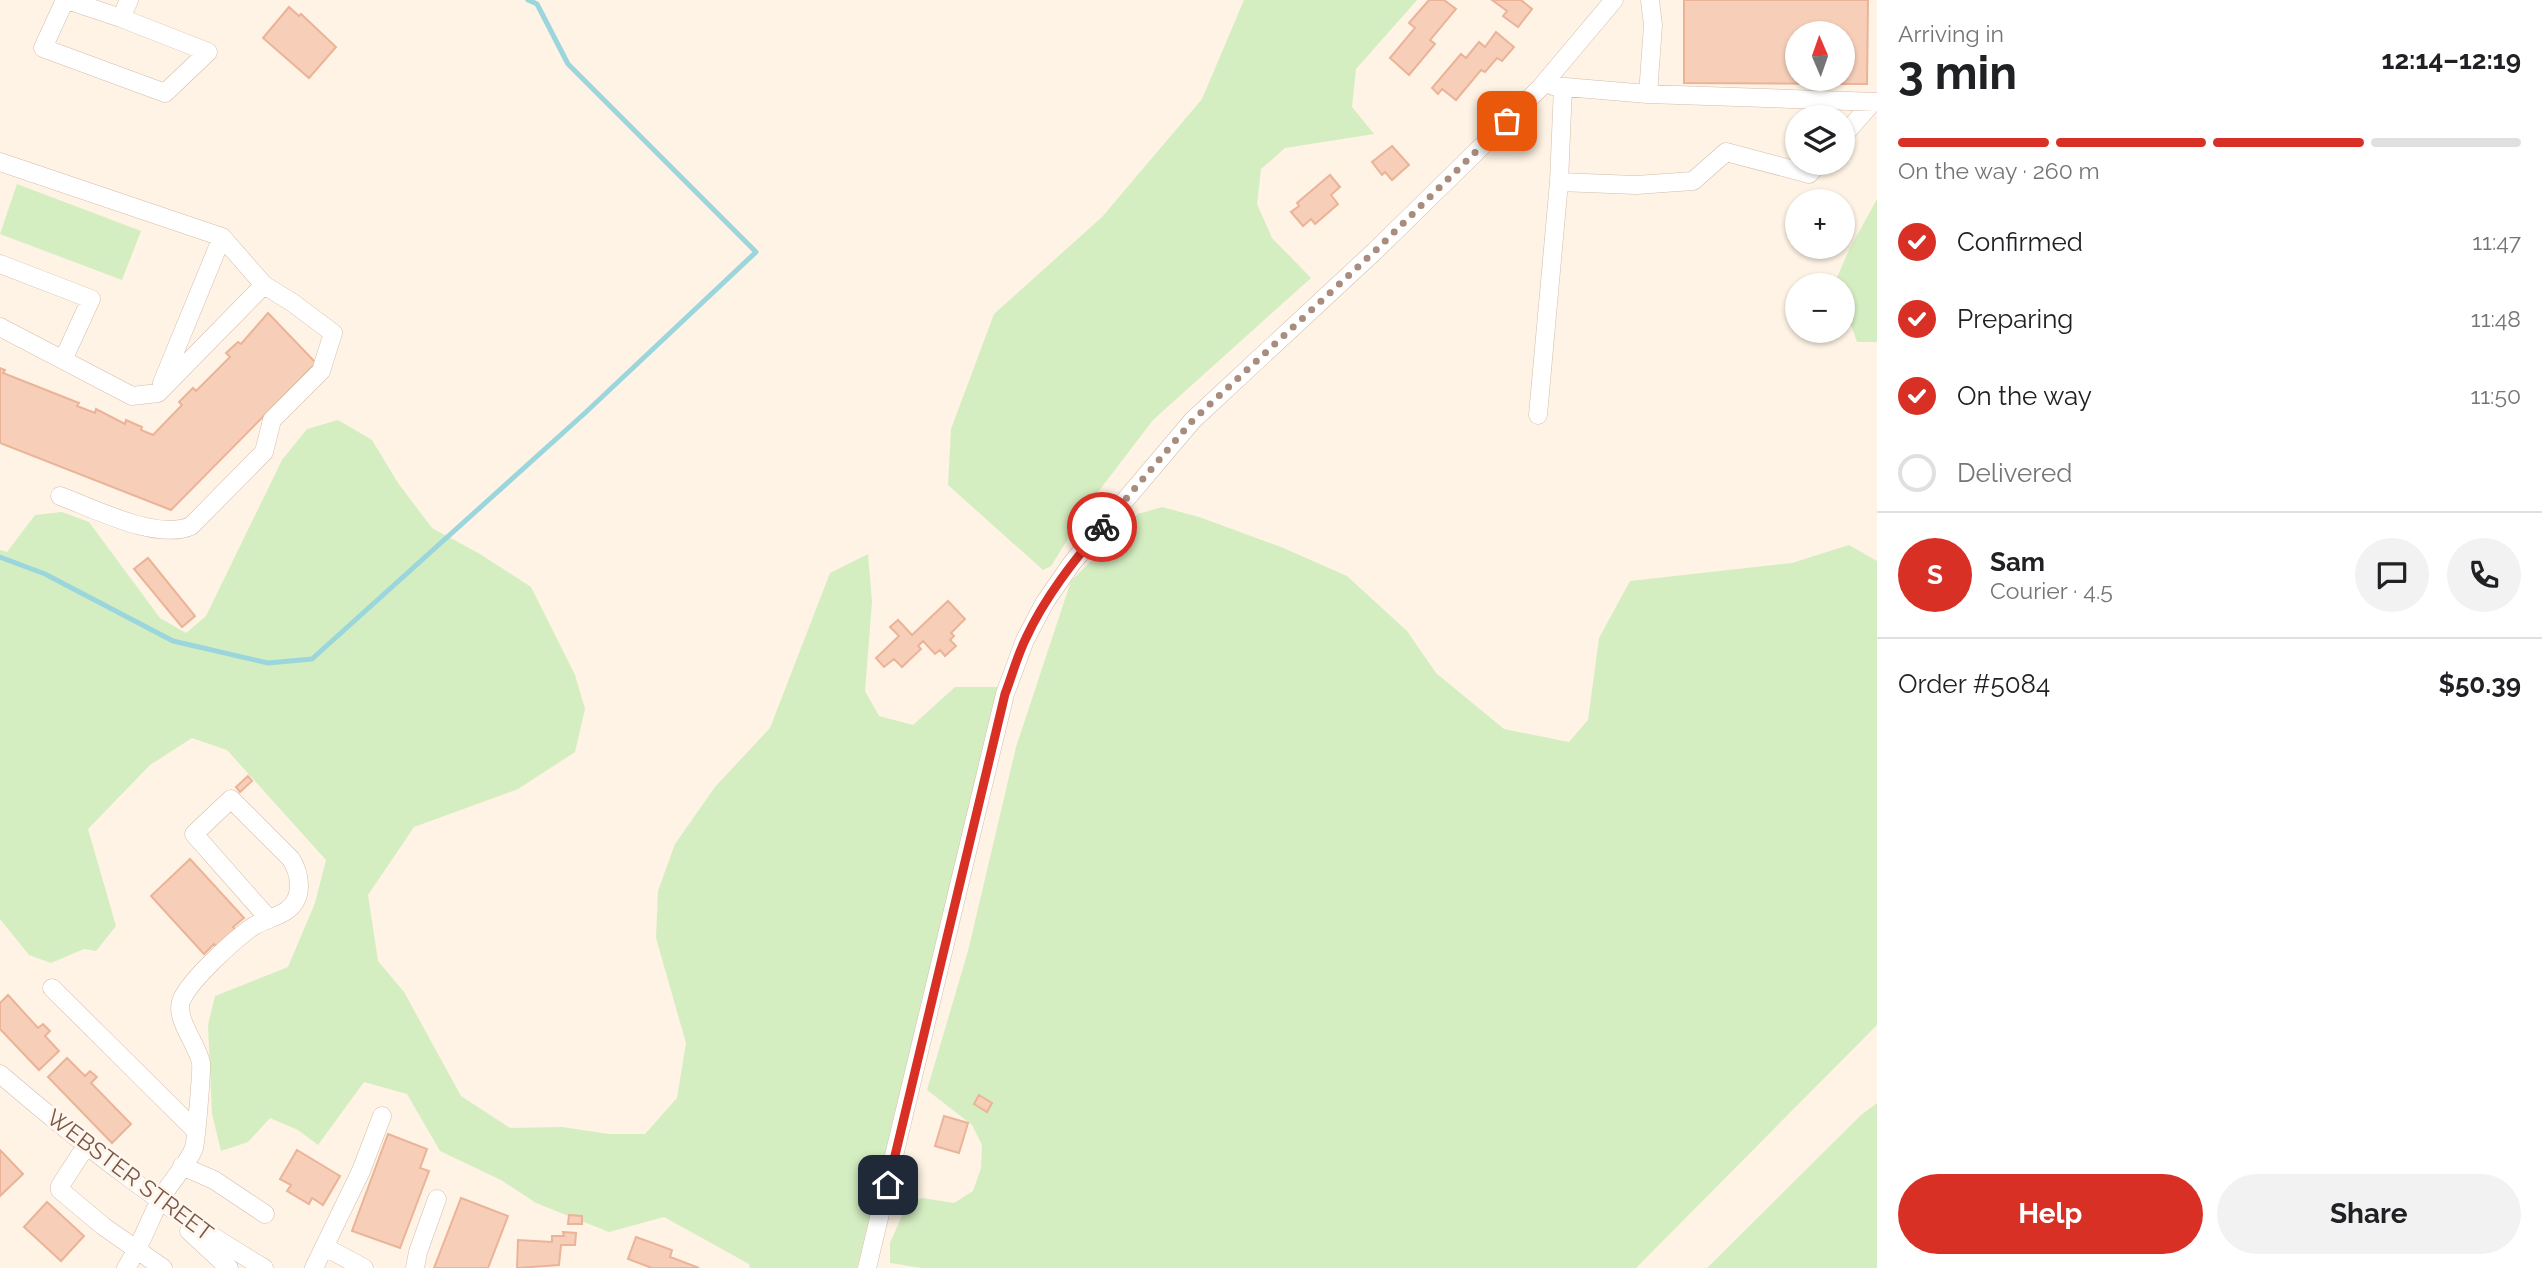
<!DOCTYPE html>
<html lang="en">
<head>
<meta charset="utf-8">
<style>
  body { margin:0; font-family:Raleway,sans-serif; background:#f2f2f2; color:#202124; height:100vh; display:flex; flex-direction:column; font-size:26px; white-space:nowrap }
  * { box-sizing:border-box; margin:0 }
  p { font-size:23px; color:#757577 }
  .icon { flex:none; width:38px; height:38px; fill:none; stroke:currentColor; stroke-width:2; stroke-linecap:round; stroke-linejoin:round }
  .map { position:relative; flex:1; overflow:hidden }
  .sheet { display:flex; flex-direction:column; background:#fff; width:665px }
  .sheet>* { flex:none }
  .needle { width:46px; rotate:358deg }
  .tools { position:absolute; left:1785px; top:21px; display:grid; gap:14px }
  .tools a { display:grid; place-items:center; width:70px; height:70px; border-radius:50%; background:#fff; box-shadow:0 2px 5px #0004; font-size:35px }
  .pin { position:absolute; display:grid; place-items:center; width:60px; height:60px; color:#fff; margin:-30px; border-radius:14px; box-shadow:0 4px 10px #0006 }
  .courier { position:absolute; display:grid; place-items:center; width:70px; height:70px; margin:-35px; border:5px solid #d93025; border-radius:50%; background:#fff; color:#222; box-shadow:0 2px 9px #0007 }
  .overview em { font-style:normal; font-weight:700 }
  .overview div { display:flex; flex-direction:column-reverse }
  .overview { display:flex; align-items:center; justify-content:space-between; height:119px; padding:0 21px }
  h1 { font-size:46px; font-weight:700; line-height:52px }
  .bar { display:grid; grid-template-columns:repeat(4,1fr); gap:10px 7px; align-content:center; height:84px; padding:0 21px }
  .bar i { height:9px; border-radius:5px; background:#e0e0e0 }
  .bar .current { background:#d93025 }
  .bar p { grid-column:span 4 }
  .line { display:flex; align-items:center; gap:18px; padding:0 21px; border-top:2px solid #e0e0e0 }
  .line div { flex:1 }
  .round { display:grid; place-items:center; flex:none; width:74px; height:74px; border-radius:37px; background:#f2f2f2 }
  ol { padding:0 21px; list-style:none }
  li { display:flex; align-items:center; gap:21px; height:77px }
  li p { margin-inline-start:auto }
  li .icon { padding:7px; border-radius:50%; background:#d93025; color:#fff; stroke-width:4 }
  li:last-child { color:#757577 }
  li i { width:38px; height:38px; border:4px solid #e0e0e0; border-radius:50% }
  .button { display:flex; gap:14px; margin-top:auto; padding:14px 21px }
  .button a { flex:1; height:80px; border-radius:42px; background:#d93025; color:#fff; font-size:28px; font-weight:700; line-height:80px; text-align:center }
  .button a+a { background:#f2f2f2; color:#202124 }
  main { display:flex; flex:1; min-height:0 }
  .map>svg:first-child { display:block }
</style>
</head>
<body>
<main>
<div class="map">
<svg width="1877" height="1268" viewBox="0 0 1877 1268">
  <rect width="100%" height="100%" fill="#fef3e4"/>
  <!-- green -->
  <path fill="#d5eec1" d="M 1244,0 L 1417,0 L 1356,69 L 1352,107 L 1374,134 L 1285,148 L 1261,169 L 1257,204 L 1272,238 L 1311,278 L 1153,420 L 1095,496 L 1051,566 L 1043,570 L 948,485 L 951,429 L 994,314 L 1102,217 L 1202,99 Z
    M 17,184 L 141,231 L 122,280 L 0,234 Z
    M 1877,199 L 1877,342 L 1857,342 L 1843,303 L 1843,285 L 1836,285 L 1835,282 L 1849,250 Z
    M 338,420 L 372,440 L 398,483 L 432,528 L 480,554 L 531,587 L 575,675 L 585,709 L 575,752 L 518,789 L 414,827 L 368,895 L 378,961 L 404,992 L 461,1096 L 510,1128 L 562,1127 L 609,1134 L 645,1134 L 677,1098 L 686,1043 L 656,938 L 658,891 L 675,844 L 715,787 L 770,728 L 830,573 L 868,554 L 872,602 L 865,691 L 879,716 L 913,725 L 955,687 L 998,687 L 857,1268 L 750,1268 L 749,1264 L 664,1217 L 609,1232 L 536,1203 L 501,1180 L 440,1151 L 407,1094 L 364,1082 L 318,1145 L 298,1130 L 270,1118 L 248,1142 L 221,1151 L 212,1114 L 208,1025 L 215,996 L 288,967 L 315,903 L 326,860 L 227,750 L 192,738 L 150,765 L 88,829 L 116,926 L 96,951 L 84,949 L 51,963 L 29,955 L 0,919 L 0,550 L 7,552 L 35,515 L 62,512 L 89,522 L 160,618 L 186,633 L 206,616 L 282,460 L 307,429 Z
    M 1162,507 L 1199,517 L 1281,547 L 1347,576 L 1407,631 L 1436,673 L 1504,729 L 1569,742 L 1588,720 L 1599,638 L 1630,581 L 1792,563 L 1849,545 L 1877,561 L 1877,1025 L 1636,1268 L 922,1268 L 890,1263 L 890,1243 L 907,1204 L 922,1198 L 954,1203 L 973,1191 L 981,1168 L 982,1145 L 972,1125 L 927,1090 L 968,951 L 1016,747 L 1071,581 L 1138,514 Z
    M 1877,1103 L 1877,1268 L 1707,1268 L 1861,1115 Z"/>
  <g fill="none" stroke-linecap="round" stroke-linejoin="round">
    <!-- stream -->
    <path stroke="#9cd6dd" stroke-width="5" d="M 0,557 L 45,574 L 173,641 L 268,663 L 312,659 L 585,413 L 756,252 L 568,64 L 537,4 L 528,0"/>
  </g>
  <!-- building -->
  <path fill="#f7cfb9" stroke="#ebb398" stroke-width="2" fill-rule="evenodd" d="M 1429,0 L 1444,0 L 1456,9 L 1430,40 L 1435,44 L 1409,75 L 1390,58 L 1415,28 L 1409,23 Z
    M 1492,0 L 1521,0 L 1532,9 L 1518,27 L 1503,16 L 1507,11 Z
    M 1684,0 L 1868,0 L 1867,84 L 1684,83 ZM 1797,33 L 1843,33 L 1843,79 L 1797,79 Z
    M 289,7 L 299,16 L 301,14 L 336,47 L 309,78 L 263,38 Z
    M 1496,32 L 1514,47 L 1502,61 L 1497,58 L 1485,72 L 1481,70 L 1456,100 L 1442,89 L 1438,94 L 1432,88 L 1461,54 L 1466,58 L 1479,42 L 1485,47 Z
    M 1392,146 L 1409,165 L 1392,180 L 1385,172 L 1382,175 L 1372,162 Z
    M 1330,175 L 1340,187 L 1331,195 L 1338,204 L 1315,224 L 1311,219 L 1303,226 L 1291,212 L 1299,206 L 1297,203 Z
    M 268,313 L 316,363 L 171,510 L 0,443 L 0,368 L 5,370 L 3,373 L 79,403 L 77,406 L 95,413 L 96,409 L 125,424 L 126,420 L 142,427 L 141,430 L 153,435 L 182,405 L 179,402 L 193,388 L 196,391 L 230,357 L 226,353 L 238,342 L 241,344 Z
    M 148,558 L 195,616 L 182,627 L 134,569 Z
    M 948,601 L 965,619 L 951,633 L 954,636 L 950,640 L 956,646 L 945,656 L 940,650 L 935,654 L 923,641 L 918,646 L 921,649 L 902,667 L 894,659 L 884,667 L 876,658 L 899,636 L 890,627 L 898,620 L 912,635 Z
    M 248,776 L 252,781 L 240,792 L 236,787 Z
    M 190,859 L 244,918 L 233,927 L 239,933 L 220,951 L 214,944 L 204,954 L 151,896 Z
    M 8,995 L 38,1028 L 43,1024 L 50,1031 L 45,1036 L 59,1051 L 39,1070 L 0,1029 L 0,1003 Z
    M 67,1058 L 85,1076 L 90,1071 L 97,1077 L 91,1083 L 131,1124 L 112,1143 L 48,1077 Z
    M 979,1095 L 992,1103 L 987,1112 L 974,1104 Z
    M 944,1116 L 968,1123 L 959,1153 L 935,1146 Z
    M 388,1134 L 427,1149 L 420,1168 L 429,1171 L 400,1248 L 352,1231 Z
    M 0,1150 L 23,1174 L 0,1196 Z
    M 297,1150 L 340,1176 L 323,1205 L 312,1198 L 309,1204 L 287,1191 L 291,1185 L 280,1179 Z
    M 461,1198 L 508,1216 L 488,1268 L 434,1268 Z
    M 47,1202 L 84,1236 L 61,1261 L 24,1227 Z
    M 569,1215 L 582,1216 L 582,1224 L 568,1224 Z
    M 563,1232 L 576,1233 L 575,1245 L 561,1245 L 559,1265 L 517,1268 L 518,1240 L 552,1242 L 552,1236 L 564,1236 Z
    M 636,1237 L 672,1250 L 670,1257 L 699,1268 L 652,1268 L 628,1259 Z"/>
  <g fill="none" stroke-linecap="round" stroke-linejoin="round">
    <!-- minor casing -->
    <g stroke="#d4bcac" stroke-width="19">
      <path id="minor" d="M 65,0 L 43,48 L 165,93 L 208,52 L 121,18 L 129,0
        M 67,0 L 121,18
        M 1650,0 L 1653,25 L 1648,94 L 1877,102
        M 1553,86 L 1648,94
        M 1563,87 L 1559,182 L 1636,185 L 1693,181 L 1726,152 L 1809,174 L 1819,163
        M 1843,136 L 1873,102
        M 0,162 L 222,237 L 264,285 L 158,393 L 132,396 L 0,327
        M 0,264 L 91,299 L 63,360
        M 162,383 L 222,237
        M 1538,415 L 1559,182
        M 60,496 C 95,509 157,541 191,526 L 264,452 L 272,420 L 321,371 L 333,333 L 293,303 L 264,285
        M 52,988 L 195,1130
        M 0,1074 C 84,1146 169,1212 264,1268
        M 86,1146 L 60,1186 L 60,1190 L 103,1226 L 163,1268
        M 182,1166 L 214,1180 L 265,1214
        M 189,1231 L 229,1268
        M 325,1247 L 364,1268
        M 126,1268 C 140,1247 148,1224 159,1202 C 168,1184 187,1166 194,1148 C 196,1141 202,1070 201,1063 C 198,1045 173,1017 182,999 C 191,979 234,940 252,927 C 263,920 275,918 286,911 C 304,899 301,875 291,859 L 231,799 L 194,834 L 269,919
        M 314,1268 L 361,1171 L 382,1116
        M 415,1268 L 418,1252 L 437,1199
        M 867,1268 L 1005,694 L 1025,640 L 1045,602 L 1072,563 L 1193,420 L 1375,251 L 1474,154 L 1540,88 L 1614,0"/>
    </g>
    <!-- minor -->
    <use href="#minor" stroke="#fff" stroke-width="18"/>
  </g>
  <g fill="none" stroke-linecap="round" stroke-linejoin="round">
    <!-- done -->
    <path stroke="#a88d7e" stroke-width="7" stroke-dasharray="0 12.6" d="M 1102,527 L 1193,420 L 1375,251 L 1507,121"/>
    <!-- route -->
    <path stroke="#d93025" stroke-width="9" d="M 888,1185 L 1005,694 C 1012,676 1017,656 1026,638 C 1045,597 1073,562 1102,527"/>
  </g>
  <g text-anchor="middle" stroke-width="6" stroke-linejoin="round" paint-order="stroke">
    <!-- street labels -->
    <g font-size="23" fill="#7a5647" stroke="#fff7ed">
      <text transform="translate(130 1175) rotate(37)" y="8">WEBSTER STREET</text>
    </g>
  </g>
</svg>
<div class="tools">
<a><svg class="needle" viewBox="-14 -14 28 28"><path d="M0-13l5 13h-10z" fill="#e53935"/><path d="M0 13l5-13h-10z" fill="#757577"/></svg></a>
<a><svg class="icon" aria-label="layers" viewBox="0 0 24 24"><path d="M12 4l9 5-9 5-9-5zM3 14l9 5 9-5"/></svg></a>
<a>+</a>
<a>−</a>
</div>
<div class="pin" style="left:1507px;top:121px;background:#ea580c"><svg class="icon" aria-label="bag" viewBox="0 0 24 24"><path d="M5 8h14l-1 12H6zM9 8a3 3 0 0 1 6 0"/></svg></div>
<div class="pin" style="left:888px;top:1185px;background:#1f2937"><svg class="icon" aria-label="home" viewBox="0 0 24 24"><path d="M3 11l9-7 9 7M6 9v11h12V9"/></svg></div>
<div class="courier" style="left:1102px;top:527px"><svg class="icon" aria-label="bike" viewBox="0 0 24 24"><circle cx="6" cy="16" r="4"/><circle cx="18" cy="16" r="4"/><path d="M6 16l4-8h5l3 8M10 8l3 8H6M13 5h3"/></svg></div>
</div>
<section class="sheet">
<div class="overview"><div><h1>3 min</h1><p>Arriving in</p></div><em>12:14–12:19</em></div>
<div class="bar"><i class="current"></i><i class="current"></i><i class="current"></i><i></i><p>On the way · 260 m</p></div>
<ol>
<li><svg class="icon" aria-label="check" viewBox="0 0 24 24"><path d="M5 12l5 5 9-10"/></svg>Confirmed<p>11:47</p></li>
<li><svg class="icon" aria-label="check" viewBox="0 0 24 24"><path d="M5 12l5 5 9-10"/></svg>Preparing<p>11:48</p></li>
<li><svg class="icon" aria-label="check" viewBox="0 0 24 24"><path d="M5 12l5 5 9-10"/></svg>On the way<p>11:50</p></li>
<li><i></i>Delivered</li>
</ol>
<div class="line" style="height:126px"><b class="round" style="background:#d93025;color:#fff">S</b><div><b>Sam</b><p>Courier · 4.5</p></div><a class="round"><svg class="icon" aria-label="chat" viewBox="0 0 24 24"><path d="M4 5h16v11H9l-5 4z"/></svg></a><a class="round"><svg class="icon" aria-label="phone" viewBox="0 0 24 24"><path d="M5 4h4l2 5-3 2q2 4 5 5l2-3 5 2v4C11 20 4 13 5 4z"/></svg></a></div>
<div class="line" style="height:91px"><div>Order #5084</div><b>$50.39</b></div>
<div class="button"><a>Help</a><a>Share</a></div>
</section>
</main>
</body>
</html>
